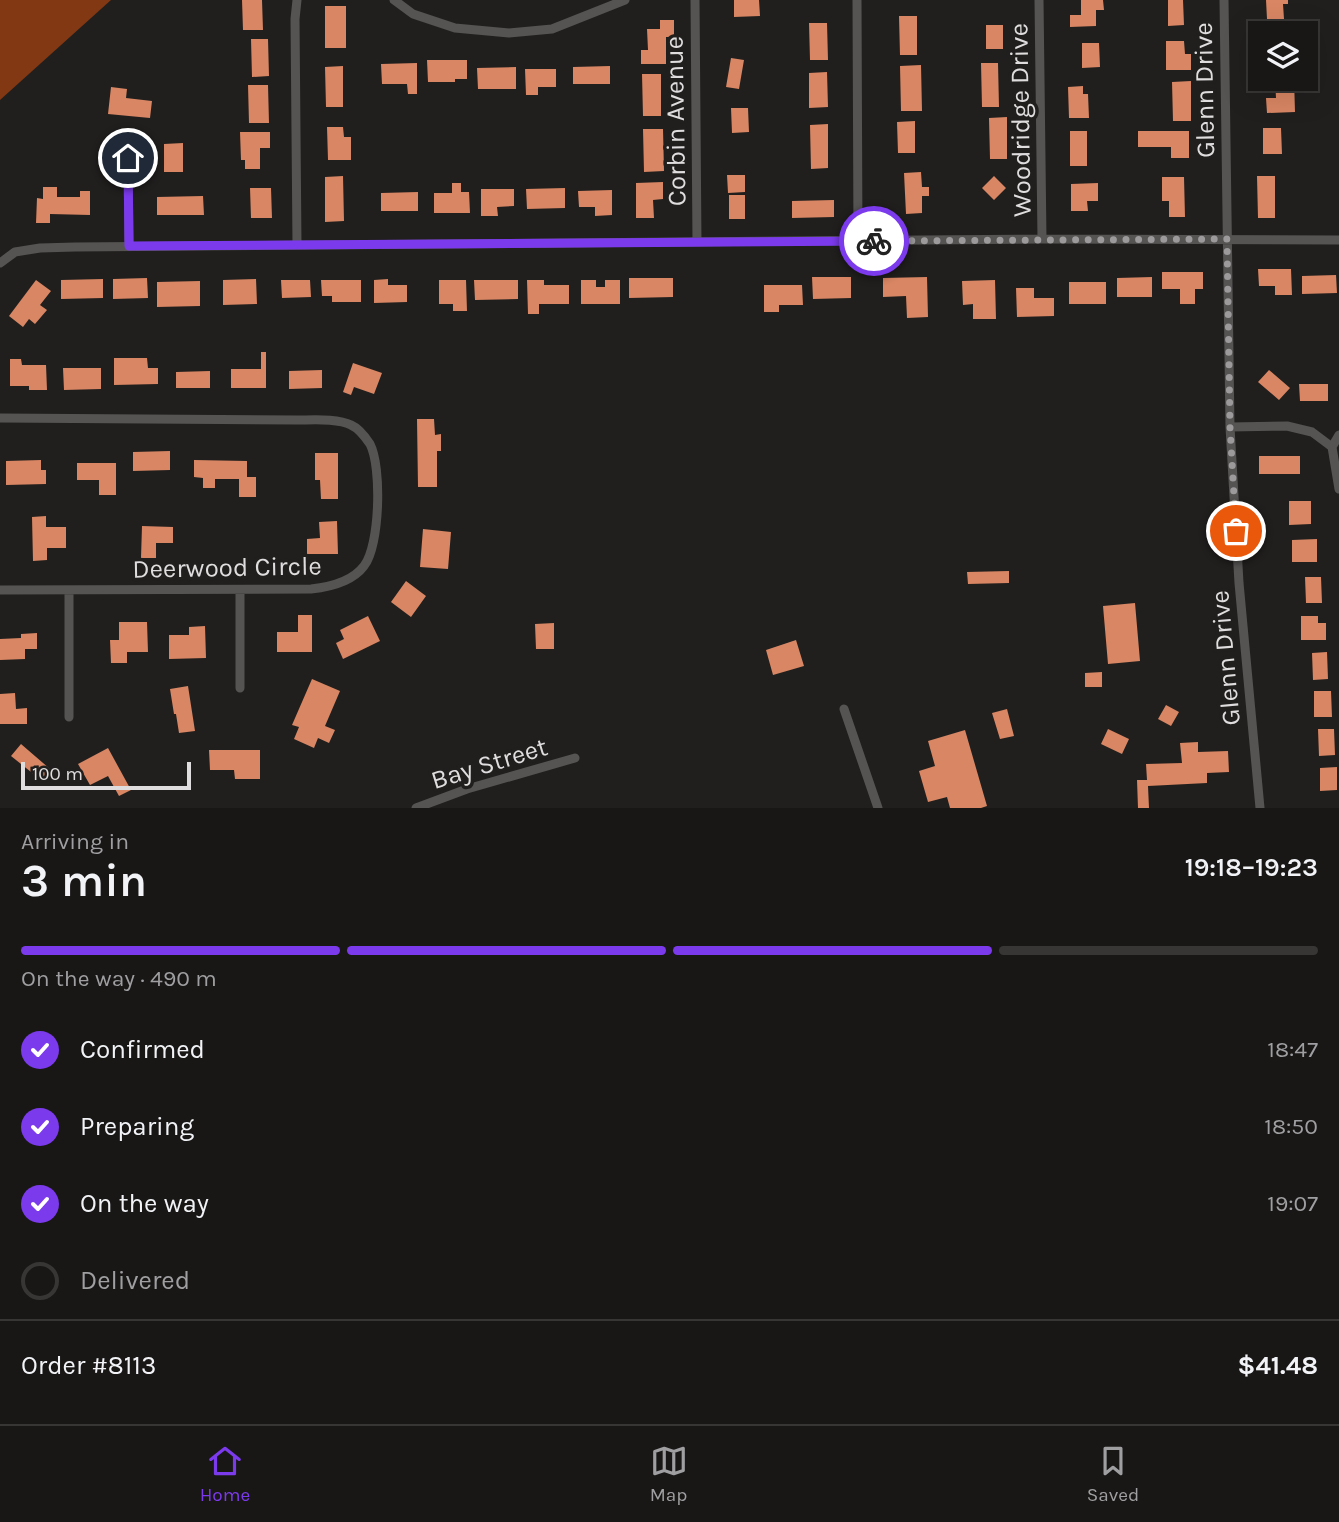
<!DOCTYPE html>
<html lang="en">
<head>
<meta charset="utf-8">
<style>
  body { margin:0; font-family:Karla,sans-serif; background:#262423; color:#f1f3f6; height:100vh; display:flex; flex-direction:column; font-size:26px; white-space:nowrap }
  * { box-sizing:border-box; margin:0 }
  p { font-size:23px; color:#9f9fa1 }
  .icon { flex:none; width:38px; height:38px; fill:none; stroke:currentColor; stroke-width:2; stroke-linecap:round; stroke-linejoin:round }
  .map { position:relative; height:808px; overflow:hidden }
  .details { display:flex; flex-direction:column; background:#191716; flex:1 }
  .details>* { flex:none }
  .tools { position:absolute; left:1248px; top:21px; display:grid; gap:14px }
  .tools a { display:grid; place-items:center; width:70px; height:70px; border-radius:0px; background:#191716; box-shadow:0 7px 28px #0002,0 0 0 2px #373635; font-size:35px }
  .scale { position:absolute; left:21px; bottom:18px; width:170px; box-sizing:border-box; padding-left:7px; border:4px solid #dfdddd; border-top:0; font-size:19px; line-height:24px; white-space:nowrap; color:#dfdddd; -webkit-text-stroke:5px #211f1e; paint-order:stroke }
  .pin { position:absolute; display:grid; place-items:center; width:60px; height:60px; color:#fff; margin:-30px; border:4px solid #fff; border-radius:50%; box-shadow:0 2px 7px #0007 }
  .courier { position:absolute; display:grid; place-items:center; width:70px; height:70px; margin:-35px; border:5px solid #7c3aed; border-radius:50%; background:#fff; color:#222; box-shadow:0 2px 9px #0007 }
  .summary em { font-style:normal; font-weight:600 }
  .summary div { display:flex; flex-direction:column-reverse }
  .summary { display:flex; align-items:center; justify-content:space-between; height:119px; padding:0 21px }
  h1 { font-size:46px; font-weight:600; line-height:52px }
  .bar { display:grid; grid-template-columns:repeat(4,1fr); gap:10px 7px; align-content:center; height:84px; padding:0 21px }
  .bar i { height:9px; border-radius:5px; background:#373635 }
  .bar .active { background:#7c3aed }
  .bar p { grid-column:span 4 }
  .line { display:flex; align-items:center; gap:18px; padding:0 21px; border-top:2px solid #373635 }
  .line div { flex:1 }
  ol { padding:0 21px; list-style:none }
  li { display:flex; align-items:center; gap:21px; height:77px }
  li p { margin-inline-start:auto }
  li .icon { padding:7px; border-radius:50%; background:#7c3aed; color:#fff; stroke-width:4 }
  li:last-child { color:#9f9fa1 }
  li i { width:38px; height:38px; border:4px solid #373635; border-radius:50% }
  .menu { display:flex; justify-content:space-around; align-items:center; height:98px; border-top:2px solid #373635; background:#191716; font-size:19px; color:#9f9fa1 }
  .menu a { display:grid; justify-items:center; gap:4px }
  .menu .active { color:#7c3aed }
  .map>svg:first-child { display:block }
</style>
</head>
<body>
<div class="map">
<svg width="1339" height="808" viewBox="0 0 1339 808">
  <rect width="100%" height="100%" fill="#211f1e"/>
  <!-- forest -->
  <path fill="#813813" d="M 0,0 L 111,0 L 0,100 Z"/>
  <!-- building -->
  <path fill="#d88663" d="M 242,0 L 262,0 L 263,30 L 243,30 Z
    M 734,0 L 759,0 L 760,16 L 734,17 Z
    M 1081,0 L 1103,0 L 1104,10 L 1096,10 L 1096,26 L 1070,27 L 1070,15 L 1081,15 Z
    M 1168,0 L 1183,0 L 1184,25 L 1168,26 Z
    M 1266,0 L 1288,0 L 1288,4 L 1283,4 L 1284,19 L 1267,19 Z
    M 325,6 L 346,6 L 346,48 L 325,48 Z
    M 899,16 L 917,16 L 917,55 L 900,55 Z
    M 660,20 L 674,20 L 674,37 L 666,37 L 666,64 L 641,64 L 641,50 L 648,50 L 647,29 L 660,29 Z
    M 809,23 L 827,23 L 828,60 L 810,60 Z
    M 986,25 L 1003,25 L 1003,49 L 986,49 Z
    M 251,39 L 268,39 L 269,76 L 252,77 Z
    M 1166,41 L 1184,41 L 1185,54 L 1191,54 L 1191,70 L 1166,70 Z
    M 1082,43 L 1099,43 L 1100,67 L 1082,68 Z
    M 731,58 L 744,60 L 739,89 L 726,87 Z
    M 427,60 L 467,60 L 467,79 L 455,79 L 455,82 L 428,82 Z
    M 417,63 L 417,94 L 408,94 L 407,84 L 382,84 L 381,64 Z
    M 981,63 L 998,63 L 999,107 L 982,107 Z
    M 921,65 L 922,111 L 901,111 L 900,66 Z
    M 343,66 L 343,107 L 326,107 L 325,67 Z
    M 610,66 L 610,84 L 573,84 L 573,67 Z
    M 516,67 L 516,89 L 478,89 L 477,68 Z
    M 525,69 L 556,69 L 556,87 L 538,87 L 538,95 L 526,95 Z
    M 827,72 L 828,107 L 809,108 L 809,73 Z
    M 642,74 L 661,74 L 661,116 L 643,116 Z
    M 1275,79 L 1294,79 L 1295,112 L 1267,113 L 1266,98 L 1276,98 Z
    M 1191,81 L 1191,121 L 1173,121 L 1172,82 Z
    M 248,85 L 268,85 L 269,123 L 249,123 Z
    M 1083,86 L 1083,94 L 1088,94 L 1089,118 L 1069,118 L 1068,87 Z
    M 111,87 L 127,89 L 126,98 L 152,101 L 150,118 L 108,114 Z
    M 731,108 L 748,108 L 749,132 L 732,133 Z
    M 1007,117 L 1007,159 L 990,159 L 989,118 Z
    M 915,121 L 915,153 L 898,153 L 897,122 Z
    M 828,124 L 828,168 L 811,169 L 810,125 Z
    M 327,127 L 343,127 L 344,137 L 351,137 L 351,160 L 328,160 Z
    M 1263,128 L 1281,128 L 1282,154 L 1263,154 Z
    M 643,129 L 663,129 L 664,171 L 644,172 Z
    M 1070,131 L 1087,131 L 1087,166 L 1070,166 Z
    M 1138,131 L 1189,131 L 1189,158 L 1171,158 L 1171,147 L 1138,147 Z
    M 240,132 L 270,132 L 270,148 L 260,148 L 260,169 L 245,169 L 245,160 L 241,160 Z
    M 183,143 L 183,172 L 164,172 L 164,144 Z
    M 921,172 L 922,187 L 929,187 L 929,196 L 922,196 L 922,213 L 906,214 L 904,173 Z
    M 727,175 L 745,175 L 745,192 L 728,193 Z
    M 343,176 L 344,221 L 325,222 L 325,177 Z
    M 994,176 L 1006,188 L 994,200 L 982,188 Z
    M 1257,176 L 1275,176 L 1275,218 L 1258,218 Z
    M 1162,177 L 1184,177 L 1185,217 L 1169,217 L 1169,201 L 1162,201 Z
    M 663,182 L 663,199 L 653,200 L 654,218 L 636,218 L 636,183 Z
    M 452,183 L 461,183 L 461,192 L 469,192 L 470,213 L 434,213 L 434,193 L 452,193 Z
    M 1098,183 L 1098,201 L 1087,201 L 1088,211 L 1071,211 L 1071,184 Z
    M 43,187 L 57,187 L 57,197 L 80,197 L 80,191 L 90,191 L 90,215 L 50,214 L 50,223 L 36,223 L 37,198 L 43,199 Z
    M 250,188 L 271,188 L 272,218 L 251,218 Z
    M 565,188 L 565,208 L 527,209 L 526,189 Z
    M 481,189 L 514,189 L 514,206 L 497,207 L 498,216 L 481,216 Z
    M 612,190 L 612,215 L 595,216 L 595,207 L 579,207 L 578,191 Z
    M 418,192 L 418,211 L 381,211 L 381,193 Z
    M 729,195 L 745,195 L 745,219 L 729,219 Z
    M 203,196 L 204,215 L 157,215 L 157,197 Z
    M 834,200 L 834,217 L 792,218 L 792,201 Z
    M 1258,269 L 1291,269 L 1292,295 L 1275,295 L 1275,286 L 1259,286 Z
    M 1162,272 L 1203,272 L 1203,289 L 1195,289 L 1195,304 L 1180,304 L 1180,289 L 1162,289 Z
    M 1336,275 L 1337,293 L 1302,294 L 1302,276 Z
    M 812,277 L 851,277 L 851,298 L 813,299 Z
    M 927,277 L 928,317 L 907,318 L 906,296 L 883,297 L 883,278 Z
    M 1152,277 L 1152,297 L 1117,297 L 1117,278 Z
    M 147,278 L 148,298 L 113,299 L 113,279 Z
    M 629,278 L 673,278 L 673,297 L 629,298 Z
    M 103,279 L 103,298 L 61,299 L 61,280 Z
    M 256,279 L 257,304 L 223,305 L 223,280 Z
    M 388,279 L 388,285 L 407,285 L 407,302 L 374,303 L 374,280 Z
    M 36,280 L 51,291 L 40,305 L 47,310 L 35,324 L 29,319 L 23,327 L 9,316 Z
    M 281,280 L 310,280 L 311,297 L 282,298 Z
    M 321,280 L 361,280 L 361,302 L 332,302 L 332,296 L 322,296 Z
    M 439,280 L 466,280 L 467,311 L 453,311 L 453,304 L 439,304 Z
    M 474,280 L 518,280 L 518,299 L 475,300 Z
    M 527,280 L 544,280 L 544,285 L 569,285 L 569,304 L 539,304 L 539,314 L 528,314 Z
    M 581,280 L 596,280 L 596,287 L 605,287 L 605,280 L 620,280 L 620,304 L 581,304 Z
    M 995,280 L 996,319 L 973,319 L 973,304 L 963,305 L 962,281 Z
    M 200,281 L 200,306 L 157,307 L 157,282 Z
    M 1069,282 L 1106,282 L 1106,304 L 1069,304 Z
    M 764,285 L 802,285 L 803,305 L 779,305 L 779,312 L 764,312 Z
    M 1016,288 L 1034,288 L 1034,298 L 1054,298 L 1054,316 L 1017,317 Z
    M 261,352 L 266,352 L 266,388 L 231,388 L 231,369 L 261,369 Z
    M 114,358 L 147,358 L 148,368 L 158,368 L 158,384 L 114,385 Z
    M 10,359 L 21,359 L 22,365 L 46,365 L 47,390 L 29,390 L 29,386 L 10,386 Z
    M 353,363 L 382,373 L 374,394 L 354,387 L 351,395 L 343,392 Z
    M 63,368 L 101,368 L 101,389 L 64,390 Z
    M 322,370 L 322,388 L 289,389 L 289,371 Z
    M 1269,370 L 1290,388 L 1279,400 L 1258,382 Z
    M 210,371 L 210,388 L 176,388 L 176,372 Z
    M 1299,384 L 1328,384 L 1328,401 L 1300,401 Z
    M 417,419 L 434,419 L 435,435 L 441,434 L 441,451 L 437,451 L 437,487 L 418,487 Z
    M 170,451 L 170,470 L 133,471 L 133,452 Z
    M 315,453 L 338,453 L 338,499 L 321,499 L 320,480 L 315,480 Z
    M 1259,456 L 1300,456 L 1300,474 L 1259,474 Z
    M 41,460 L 41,470 L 46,470 L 46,484 L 6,485 L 6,461 Z
    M 194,460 L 247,461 L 247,477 L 256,477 L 256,497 L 239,497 L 239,479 L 215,479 L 215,488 L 203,488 L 203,478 L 194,477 Z
    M 77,463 L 116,463 L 116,495 L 99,495 L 99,480 L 77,480 Z
    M 1289,501 L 1311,501 L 1311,524 L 1289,525 Z
    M 46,516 L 46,527 L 66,527 L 66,548 L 47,548 L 47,560 L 33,561 L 32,517 Z
    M 337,521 L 338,554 L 307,554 L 307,539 L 320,538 L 319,522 Z
    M 142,526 L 173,527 L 173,543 L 156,543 L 156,558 L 141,558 Z
    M 423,529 L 451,532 L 448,569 L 420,567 Z
    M 1317,539 L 1317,562 L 1292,562 L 1292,540 Z
    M 1009,571 L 1009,583 L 968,584 L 967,572 Z
    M 1305,577 L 1321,577 L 1322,603 L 1306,603 Z
    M 406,581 L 426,596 L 411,617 L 391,602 Z
    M 1135,603 L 1140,661 L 1108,664 L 1103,606 Z
    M 298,615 L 312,615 L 312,652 L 277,652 L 277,632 L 298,632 Z
    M 368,616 L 380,641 L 343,659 L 336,643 L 344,639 L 340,630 Z
    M 1301,616 L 1318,616 L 1318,623 L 1326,623 L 1326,640 L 1301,640 Z
    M 119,622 L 147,622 L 148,652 L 127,652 L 127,663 L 111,663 L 110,640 L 119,640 Z
    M 554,623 L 554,649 L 536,649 L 535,624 Z
    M 205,626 L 206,658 L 169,659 L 169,635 L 189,635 L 189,627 Z
    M 37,633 L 37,649 L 25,649 L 25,659 L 0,660 L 0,639 L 21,638 L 21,634 Z
    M 796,640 L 804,666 L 773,675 L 766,650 Z
    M 1327,652 L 1328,679 L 1313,680 L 1312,653 Z
    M 1102,672 L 1102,687 L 1085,687 L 1085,673 Z
    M 312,679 L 340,691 L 325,726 L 335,730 L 329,743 L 318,738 L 314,748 L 294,739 L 299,727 L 292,725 Z
    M 188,686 L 195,731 L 179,733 L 176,714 L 174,714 L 170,689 Z
    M 1314,691 L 1331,691 L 1332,717 L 1314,717 Z
    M 15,693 L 16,709 L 27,708 L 27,724 L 0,724 L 0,694 Z
    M 1166,705 L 1179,712 L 1171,726 L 1158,719 Z
    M 1007,709 L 1014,736 L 1000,739 L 992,713 Z
    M 1108,729 L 1129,739 L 1122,754 L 1101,744 Z
    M 1318,729 L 1334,729 L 1335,755 L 1319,756 Z
    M 965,730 L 987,806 L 981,808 L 950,808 L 947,797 L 928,802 L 919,771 L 935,766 L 928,741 Z
    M 1198,742 L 1198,752 L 1228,751 L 1229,772 L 1207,773 L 1207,783 L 1148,786 L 1149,808 L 1138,808 L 1137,780 L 1147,780 L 1146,764 L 1182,763 L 1180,743 Z
    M 21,744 L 50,769 L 41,780 L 11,756 Z
    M 108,748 L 131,790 L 119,796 L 108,776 L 90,785 L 78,764 Z
    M 209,750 L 260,750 L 260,779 L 235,779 L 234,770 L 210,770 Z
    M 1337,767 L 1337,790 L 1320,791 L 1320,768 Z"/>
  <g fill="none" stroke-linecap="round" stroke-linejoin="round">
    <!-- street -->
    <path stroke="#555453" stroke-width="9" d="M 394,0 L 413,14 L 455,28 L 509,33 L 552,29 L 625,0
      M 695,0 L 697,242
      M 857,0 L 858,241
      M 1039,0 L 1042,239
      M 1224,0 L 1230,427 L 1239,583 L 1260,808
      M 128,158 L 129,246
      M 297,245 L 295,19 L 297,0
      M 0,263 L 15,252 L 40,248 L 75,247 L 1042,239 L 1339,240
      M 0,418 L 297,420 C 312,420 338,418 351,425 C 358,428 366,438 370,444 C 382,467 380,546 364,566 C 352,582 330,587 311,589 L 0,590
      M 1230,427 L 1287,426 L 1312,432 L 1332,447 L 1339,489
      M 1332,447 L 1339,435
      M 240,590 L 240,688
      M 844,709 L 878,808
      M 69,717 L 69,591
      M 416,808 L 467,789 L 575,758"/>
  </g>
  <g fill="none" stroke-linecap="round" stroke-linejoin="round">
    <!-- done -->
    <path stroke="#9c9a9a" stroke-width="7" stroke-dasharray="0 12.6" d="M 874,241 L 1227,239 L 1230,427 L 1236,531"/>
    <!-- route -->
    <path stroke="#7c3aed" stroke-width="9" d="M 128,158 L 129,246 L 874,241"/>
  </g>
  <g text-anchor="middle" stroke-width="7" stroke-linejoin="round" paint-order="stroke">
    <!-- street labels -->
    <g font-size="26" fill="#dfdddd" stroke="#211f1e">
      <text transform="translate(1204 90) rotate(-91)" y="9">Glenn Drive</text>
      <text transform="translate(1020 120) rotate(-91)" y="9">Woodridge Drive</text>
      <text transform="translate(675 121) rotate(-91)" y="9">Corbin Avenue</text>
      <text transform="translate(227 567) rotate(-1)" y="9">Deerwood Circle</text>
      <text transform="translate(1225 658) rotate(-95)" y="9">Glenn Drive</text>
      <text transform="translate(489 763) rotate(-17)" y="9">Bay Street</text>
    </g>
  </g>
</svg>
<div class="tools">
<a><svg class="icon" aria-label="layers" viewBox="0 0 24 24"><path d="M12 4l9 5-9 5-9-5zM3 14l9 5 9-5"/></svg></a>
</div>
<div class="scale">100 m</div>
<div class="pin" style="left:1236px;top:531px;background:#ea580c"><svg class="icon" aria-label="bag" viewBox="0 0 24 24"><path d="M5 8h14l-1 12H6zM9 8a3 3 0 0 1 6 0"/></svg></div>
<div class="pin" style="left:128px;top:158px;background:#1f2937"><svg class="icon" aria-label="home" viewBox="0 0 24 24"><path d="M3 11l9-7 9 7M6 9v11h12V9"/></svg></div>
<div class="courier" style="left:874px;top:241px"><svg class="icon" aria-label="bike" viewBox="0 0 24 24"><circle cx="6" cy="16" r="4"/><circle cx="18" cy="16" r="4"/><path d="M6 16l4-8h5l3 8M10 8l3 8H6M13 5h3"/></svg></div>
</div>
<section class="details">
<div class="summary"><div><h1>3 min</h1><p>Arriving in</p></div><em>19:18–19:23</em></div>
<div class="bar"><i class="active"></i><i class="active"></i><i class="active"></i><i></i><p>On the way · 490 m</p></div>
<ol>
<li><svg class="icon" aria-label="check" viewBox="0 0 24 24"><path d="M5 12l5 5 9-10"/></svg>Confirmed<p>18:47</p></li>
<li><svg class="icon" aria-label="check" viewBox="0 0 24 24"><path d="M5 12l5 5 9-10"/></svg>Preparing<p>18:50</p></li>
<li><svg class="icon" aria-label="check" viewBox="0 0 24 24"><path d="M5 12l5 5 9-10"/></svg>On the way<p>19:07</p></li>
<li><i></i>Delivered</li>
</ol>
<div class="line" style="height:91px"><div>Order #8113</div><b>$41.48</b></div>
</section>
<nav class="menu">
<a class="active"><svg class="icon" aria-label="home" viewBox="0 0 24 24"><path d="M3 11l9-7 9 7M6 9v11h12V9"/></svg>Home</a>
<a><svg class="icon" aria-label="map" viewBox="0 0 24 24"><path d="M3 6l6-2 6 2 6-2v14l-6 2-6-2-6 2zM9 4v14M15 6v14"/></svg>Map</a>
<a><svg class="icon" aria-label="saved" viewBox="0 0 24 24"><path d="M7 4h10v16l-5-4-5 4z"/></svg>Saved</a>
</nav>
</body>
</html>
